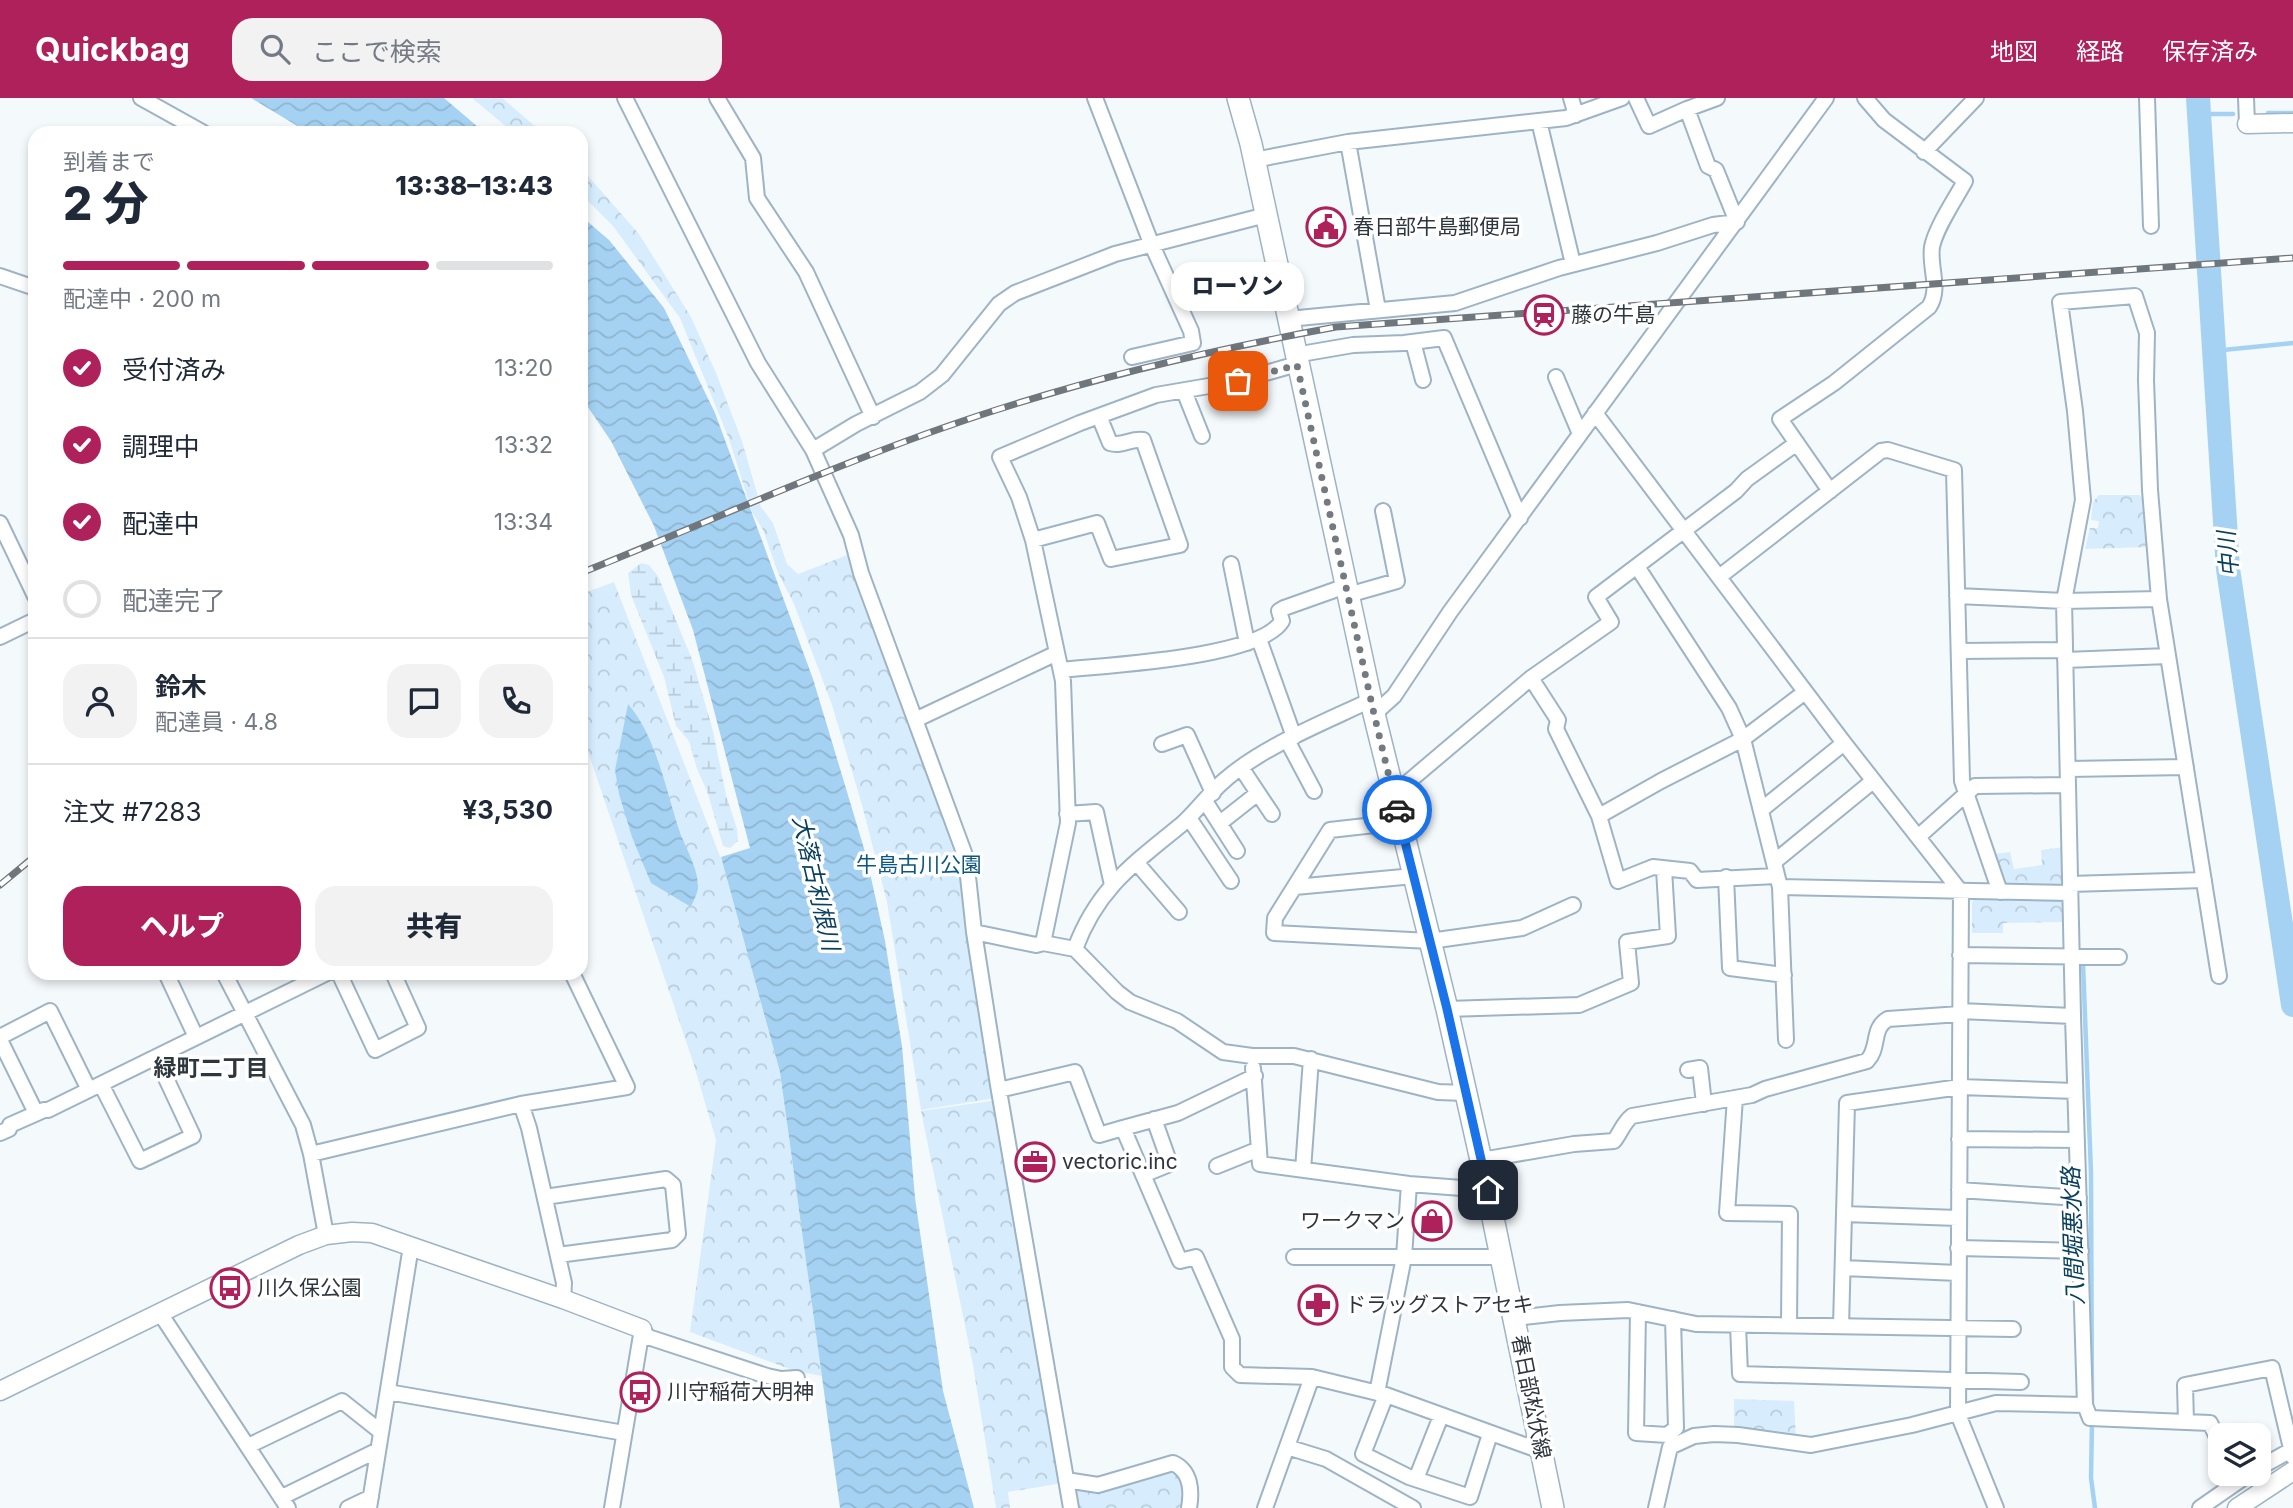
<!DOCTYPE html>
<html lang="ja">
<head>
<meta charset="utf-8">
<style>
  body { margin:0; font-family:Inter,"Noto Sans JP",sans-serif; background:#f2f2f3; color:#1f2937; height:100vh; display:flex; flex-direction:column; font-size:26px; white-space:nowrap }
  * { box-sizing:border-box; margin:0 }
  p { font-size:23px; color:#747a83 }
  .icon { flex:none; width:38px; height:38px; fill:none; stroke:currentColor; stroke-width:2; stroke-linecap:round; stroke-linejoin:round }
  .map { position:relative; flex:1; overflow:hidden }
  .drawer { position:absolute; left:28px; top:28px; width:560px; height:854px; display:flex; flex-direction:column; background:#fff; border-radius:21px; box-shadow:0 4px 10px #0003 }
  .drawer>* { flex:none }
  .fabs { position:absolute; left:2208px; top:1325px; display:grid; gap:14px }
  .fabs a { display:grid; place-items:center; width:63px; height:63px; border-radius:14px; background:#fff; box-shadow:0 4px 10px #0003; font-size:35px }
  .pin { position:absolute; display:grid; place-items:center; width:60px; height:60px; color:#fff; margin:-30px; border-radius:14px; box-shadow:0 4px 10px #0006 }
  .courier { position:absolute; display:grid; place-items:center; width:70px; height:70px; margin:-35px; border:5px solid #1a73e8; border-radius:50%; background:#fff; color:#222; box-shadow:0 2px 9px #0007 }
  .bubble { position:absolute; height:49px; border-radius:21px; background:#fff; box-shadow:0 4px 10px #0003; font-size:23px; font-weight:800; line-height:49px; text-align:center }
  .summary em { font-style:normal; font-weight:800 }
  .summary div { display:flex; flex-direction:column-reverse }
  .summary { display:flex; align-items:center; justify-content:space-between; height:119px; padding:0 35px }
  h1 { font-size:46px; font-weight:800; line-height:52px }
  .bar { display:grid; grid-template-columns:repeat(4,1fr); gap:10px 7px; align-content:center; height:84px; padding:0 35px }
  .bar i { height:9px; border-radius:5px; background:#e0e1e3 }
  .bar .selected { background:#af215b }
  .bar p { grid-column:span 4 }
  .line { display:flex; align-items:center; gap:18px; padding:0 35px; border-top:2px solid #e0e1e3 }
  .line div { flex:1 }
  .round { display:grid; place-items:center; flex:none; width:74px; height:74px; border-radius:21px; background:#f2f2f3 }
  ol { padding:0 35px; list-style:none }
  li { display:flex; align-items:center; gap:21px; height:77px }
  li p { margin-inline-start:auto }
  li .icon { padding:7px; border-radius:50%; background:#af215b; color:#fff; stroke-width:4 }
  li:last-child { color:#747a83 }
  li i { width:38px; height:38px; border:4px solid #e0e1e3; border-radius:50% }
  .primary-button { display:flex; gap:14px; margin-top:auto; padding:14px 35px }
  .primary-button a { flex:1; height:80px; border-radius:21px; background:#af215b; color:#fff; font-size:28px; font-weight:800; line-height:80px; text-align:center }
  .primary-button a+a { background:#f2f2f3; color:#1f2937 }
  header { display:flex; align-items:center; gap:42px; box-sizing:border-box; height:98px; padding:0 35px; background:#af215b; color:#fff }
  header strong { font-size:33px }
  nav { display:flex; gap:38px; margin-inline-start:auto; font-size:24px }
  .search { width:490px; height:63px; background:#f2f2f3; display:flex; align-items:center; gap:18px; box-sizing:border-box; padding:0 24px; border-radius:21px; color:#747a83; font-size:26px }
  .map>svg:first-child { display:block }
</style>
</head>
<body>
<header>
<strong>Quickbag</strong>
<div class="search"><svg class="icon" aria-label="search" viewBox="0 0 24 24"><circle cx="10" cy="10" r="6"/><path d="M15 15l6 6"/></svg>ここで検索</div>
<nav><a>地図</a><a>経路</a><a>保存済み</a></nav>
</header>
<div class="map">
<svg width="2293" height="1410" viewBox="0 0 2293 1410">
  <defs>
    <pattern id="wetland-marsh" width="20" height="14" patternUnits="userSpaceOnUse" patternTransform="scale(1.75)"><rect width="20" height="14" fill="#d7edfd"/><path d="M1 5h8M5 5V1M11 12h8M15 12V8" fill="none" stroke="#b9ccda"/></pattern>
    <pattern id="park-crowns" width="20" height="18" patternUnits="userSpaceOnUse" patternTransform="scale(1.75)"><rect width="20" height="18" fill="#d7edfd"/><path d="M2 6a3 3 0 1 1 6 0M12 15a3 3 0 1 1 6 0" fill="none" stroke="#b9ccda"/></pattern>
    <pattern id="water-waves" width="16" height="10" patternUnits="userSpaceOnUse" patternTransform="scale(1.75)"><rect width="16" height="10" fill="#a5d2f2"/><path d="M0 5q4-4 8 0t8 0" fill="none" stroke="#8eb5d1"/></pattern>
  </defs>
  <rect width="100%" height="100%" fill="#f4f9fc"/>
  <!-- wetland -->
  <path fill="url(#wetland-marsh)" d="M 641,465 L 649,467 L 658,478 L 693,564 L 713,633 L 726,697 L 737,731 L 738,743 L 730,750 L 723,748 L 707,693 L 697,671 L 689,643 L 676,628 L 664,579 L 631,497 L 628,475 Z"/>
  <!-- park -->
  <path fill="url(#park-crowns)" d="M 472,0 L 502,0 L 543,35 L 514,35 Z
    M 581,70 L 639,136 L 691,219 L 716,275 L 742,343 L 761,409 L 773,425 L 787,466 L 798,476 L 850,456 L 855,480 L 960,764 L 996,1000 L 921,1012 L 887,804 L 862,707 L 832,607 L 794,506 L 778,475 L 763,432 L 752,414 L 729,341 L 680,220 L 613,128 L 581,96 Z
    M 2099,397 L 2139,397 L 2145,402 L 2149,449 L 2085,451 L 2090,430 L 2098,430 L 2099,423 L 2091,422 L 2093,404 Z
    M 614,484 L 723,766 L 780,974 L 822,1278 L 795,1273 L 690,1234 L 716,1042 L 693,964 L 581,633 L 581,496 Z
    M 2064,749 L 2064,786 L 2060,789 L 2007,788 L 2003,786 L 1994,756 L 2010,754 L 2014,771 L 2042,767 L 2041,752 Z
    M 1975,800 L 2060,802 L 2065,805 L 2065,824 L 2003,825 L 2003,835 L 1972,835 L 1972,804 Z
    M 997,1002 L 1063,1385 L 1008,1394 L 1010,1410 L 996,1410 L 973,1267 L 921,1013 Z
    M 1734,1301 L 1794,1303 L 1796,1340 L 1734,1332 Z
    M 1174,1370 L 1186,1385 L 1184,1410 L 1075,1410 L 1071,1387 Z"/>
  <!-- water -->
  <path fill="url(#water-waves)" d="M 251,0 L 444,0 L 485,35 L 309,35 Z
    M 581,118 L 609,142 L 664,210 L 715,315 L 813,581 L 866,757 L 885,843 L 902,948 L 915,1100 L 943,1293 L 974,1410 L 840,1410 L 780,974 L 721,759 L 750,750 L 693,532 L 654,428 L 611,343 L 581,299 Z
    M 628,606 C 656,638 666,692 679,732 C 685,749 698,769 698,789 C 698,795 693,803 691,809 L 651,785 L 632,739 L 619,696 L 615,672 Z"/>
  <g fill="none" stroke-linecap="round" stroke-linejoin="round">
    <!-- stream -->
    <path stroke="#a5d2f2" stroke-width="4.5" d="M 2268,15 L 2293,15
      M 2198,16 L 2233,16
      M 2213,253 L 2293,245
      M 2083,865 L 2091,1075 L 2092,1312
      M 2092,1324 L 2091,1380 L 2095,1410"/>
    <!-- river -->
    <path stroke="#a5d2f2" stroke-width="24" d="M 2198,0 L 2228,471 L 2293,907"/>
    <!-- minor casing -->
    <g stroke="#9eb4c4" stroke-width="18">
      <path id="minor" d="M 141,0 L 204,35
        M 625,0 L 758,265 L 813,352 L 851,437 L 861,475 L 966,760 L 974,834 L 998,987 L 1071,1410
        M 717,0 L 753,60 L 757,100 L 806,174 L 873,319
        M 1095,0 L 1151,145 L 1191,233 L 1193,245 L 1132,259
        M 1571,0 L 1576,17
        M 1636,0 L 1649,28 L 1687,11 L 1708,68 L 1716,72 L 1737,124
        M 2147,0 L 2151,128
        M 2246,0 L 2247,26
        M 1687,11 L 1717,0
        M 1539,23 L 1573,166
        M 1348,44 L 1378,212
        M 1924,54 L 1976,0
        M 1254,62 L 1348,44 L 1566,20 L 1622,0
        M 0,178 L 35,190
        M 1288,221 L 1455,205 L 1559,170 L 1657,145 L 1713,127 L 1737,124
        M 1413,244 L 1423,282
        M 1295,257 L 1353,247 L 1404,245 L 1444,240 L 1520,420
        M 1556,279 L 1580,336
        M 1184,293 L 1202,338
        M 1595,315 L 1844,645 L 1961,794 L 1958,1316 L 1996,1410
        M 813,352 L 856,326 L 920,294 L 942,277 L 999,206 L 1015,195 L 1115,156 L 1266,117
        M 1830,393 L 1780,321 L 1834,285 L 1929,209 C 1941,191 1929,169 1932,149 C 1936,129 1955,102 1965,83 L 1884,22 L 1865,0
        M 0,425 L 35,498
        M 1033,442 L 1097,425 L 1111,461 L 1180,447 L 1143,342 C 1131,340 1122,349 1110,345 L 1099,318
        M 1231,466 L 1247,545
        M 1638,470 L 1729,610 L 1743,641 L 1780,789 L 1786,942
        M 1719,479 L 1881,353 L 1888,352 L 1954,372 L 1962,683 L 2000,794
        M 1348,497 L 1397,483 L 1383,413
        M 1957,498 L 2064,503 L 2159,501
        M 0,539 L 35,522
        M 1259,541 L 1294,639
        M 1959,553 L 2065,552
        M 2065,562 L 2168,558
        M 1061,572 C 1106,567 1260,560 1282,523 L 1279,513 L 1284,510 L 1346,488
        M 1531,580 L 1558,622 L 1556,631 L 1599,718 L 1618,783 L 1653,769 L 1690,773 L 1697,782 L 1776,778
        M 1374,616 L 1394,598 L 1450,514 L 1826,0
        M 915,622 L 1057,555
        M 1287,642 L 1314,693
        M 1162,646 L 1187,637 L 1213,695
        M 1242,671 L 1272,716
        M 2068,671 L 2186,669
        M 1392,690 L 1407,685 L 1531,580 L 1611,524 L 1596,499 L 1736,393 L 1747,381 L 1797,345
        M 1205,703 L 1237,753
        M 1761,712 L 1844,645
        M 1067,716 L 1096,714 L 1112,787
        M 1599,718 L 1661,683 L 1743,641 L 1805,594
        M 1189,720 L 1231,783
        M 1401,724 L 1330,732 L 1275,820 L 1274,835 L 1430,843 L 1522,830 L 1573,807
        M 1220,725 L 1258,695
        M 1918,739 L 1975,688 L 2068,687
        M 1136,764 L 1179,814
        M 1774,764 L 1873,683
        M 1726,779 L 1730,870 L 1784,877
        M 2070,786 L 2204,782
        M 1295,789 L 1414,778
        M 1780,789 L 2070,795
        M 974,834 L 1036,847 L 1043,845 L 1075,851 L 1117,894 L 1130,904 L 1177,923 L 1223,954 L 1252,958 L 1294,958 L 1438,994 L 1466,995
        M 1043,845 L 1068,725 L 1063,583 L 1033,442 L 1019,399 L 1000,359 L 1080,325 L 1156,297 L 1238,283 L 1297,266
        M 1075,851 C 1097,791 1133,766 1181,727 C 1197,713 1209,695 1226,681 C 1264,648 1325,624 1371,602
        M 1960,857 L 2119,859
        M 166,875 L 196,939
        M 224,875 L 303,1027 L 311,1056 L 326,1137
        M 339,875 L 375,952 L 418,930 L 393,875
        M 2219,878 L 2159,501 L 2150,392 L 2146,282 L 2147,235 L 2135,198 L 2060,204 L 2075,313 L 2083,402 L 2064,503 L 2073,918 L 2085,1307 L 2090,1320 L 2210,1325 L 2221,1347
        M 1447,911 L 1579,907 L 1631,885 L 1627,844 L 1668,838 L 1664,771
        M 1960,913 L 2073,918
        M 0,939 L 50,913 L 89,992
        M 0,942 L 36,1015
        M 1253,970 L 1260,1066 L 1409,1086 L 1488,1092
        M 1688,972 L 1700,970 L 1704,1006
        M 1255,978 L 1178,1015 L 1123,1030 L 1180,1163 L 1196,1159 L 1232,1241 L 1232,1269 L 1240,1277 L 1312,1279 L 1265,1410
        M 101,986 L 140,1063 L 193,1038 L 156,959
        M 999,992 L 1075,974 L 1099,1037 L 1123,1030
        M 1735,1000 L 1727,1115 L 1790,1116 L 1789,1227
        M 521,1006 L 529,1030 L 564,1185 L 563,1201
        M 0,1035 L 9,1031 L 10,1027 L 44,1012 L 48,1012 L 327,875
        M 1959,1041 L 2077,1042
        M 311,1056 L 521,1006 L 627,989 L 572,875
        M 1481,1062 L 1574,1046 L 1614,1043 C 1621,1034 1623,1025 1632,1018 L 1752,997 L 1765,991 L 1867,963 C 1880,950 1871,930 1888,921 L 1960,916
        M 1217,1068 L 1259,1051
        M 1303,1072 L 1311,961
        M 1143,1077 L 1170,1066 L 1154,1021
        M 1959,1092 L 2079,1100
        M 545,1099 L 666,1081 L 673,1087 L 678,1136 L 672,1142 L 558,1157
        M 1844,1116 L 1958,1120
        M 1958,1150 L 2081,1153
        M 1294,1159 L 1502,1159
        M 1843,1170 L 1958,1175
        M 1638,1214 L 1636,1335 L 1667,1337 L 1676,1330 L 1673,1221
        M 160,1215 L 288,1410
        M 1515,1220 L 1560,1215 L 1628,1212 L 1696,1226 L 2013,1231
        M 1738,1227 L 1740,1276 L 2021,1284
        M 1841,1228 L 1847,1005 L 1960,989 L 2075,993
        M 642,1231 L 648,1239 L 767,1278 L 781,1281 L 797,1280
        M 1312,1279 L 1386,1297 L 1541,1353
        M 388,1294 L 624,1335
        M 1377,1295 L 1404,1159 L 1409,1086
        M 1386,1297 L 1363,1356 L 1409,1379 L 1470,1399 L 1490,1336
        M 2186,1324 L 2185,1287 L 2272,1270 L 2293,1359
        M 248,1348 L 342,1303 L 381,1334
        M 1287,1349 L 1326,1361 L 1413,1410
        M 2259,1370 L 2291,1352
        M 1416,1381 L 1441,1318
        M 1066,1382 L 1098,1387 L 1173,1365 C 1191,1373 1192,1393 1189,1410
        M 282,1399 L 378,1352
        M 348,1410 L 371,1399
        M 369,1410 L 411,1148
        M 612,1410 L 642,1231
        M 1656,1410 L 1670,1349 L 1694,1338 L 1714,1336 L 1738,1337 L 1811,1347 L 1912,1327 L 1996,1305 L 2085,1307
        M 2200,1410 L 2249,1376"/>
    </g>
    <!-- tertiary casing -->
    <g stroke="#9eb4c4" stroke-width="21">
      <path id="tertiary" d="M 2247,26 L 2293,25
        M 0,1293 L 299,1147 L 326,1137 L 352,1134 L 372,1135 L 563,1201 L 642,1231
        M 2237,1410 L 2293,1373"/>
    </g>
    <!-- primary casing -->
    <g stroke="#9eb4c4" stroke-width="24">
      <path id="primary" d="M 1238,0 L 1251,46 L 1374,616 L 1447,911 L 1481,1062 L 1553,1410"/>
    </g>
    <!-- minor -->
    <use href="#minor" stroke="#fff" stroke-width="14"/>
    <!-- tertiary -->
    <use href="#tertiary" stroke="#fff" stroke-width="18"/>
    <!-- primary -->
    <use href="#primary" stroke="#fff" stroke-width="21"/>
    <!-- rail casing -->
    <g stroke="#6f767c" stroke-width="7">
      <path id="rail" d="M 581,475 C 719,420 855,357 996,312 C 1108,276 1221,250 1336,229 L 2293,160
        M 0,787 L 35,758"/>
    </g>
    <!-- rail -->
    <use href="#rail" stroke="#fff" stroke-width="4.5" stroke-dasharray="13" stroke-linecap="butt"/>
  </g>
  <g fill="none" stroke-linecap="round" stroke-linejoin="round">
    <!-- done -->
    <path stroke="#737b80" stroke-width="7" stroke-dasharray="0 12.6" d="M 1238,283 L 1297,267 L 1374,616 L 1397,712"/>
    <!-- route -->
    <path stroke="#1a73e8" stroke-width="9" d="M 1397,712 L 1447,911 L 1488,1092"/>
  </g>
  <!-- icons -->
  <defs>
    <g id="civic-ring" transform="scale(2.0125)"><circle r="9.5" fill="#fff" stroke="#af215b" stroke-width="1.5"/><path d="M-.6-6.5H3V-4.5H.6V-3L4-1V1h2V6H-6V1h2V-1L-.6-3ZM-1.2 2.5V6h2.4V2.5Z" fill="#af215b"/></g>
    <g id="station-ring" transform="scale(2.0125)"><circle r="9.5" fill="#fff" stroke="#af215b" stroke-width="1.5"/><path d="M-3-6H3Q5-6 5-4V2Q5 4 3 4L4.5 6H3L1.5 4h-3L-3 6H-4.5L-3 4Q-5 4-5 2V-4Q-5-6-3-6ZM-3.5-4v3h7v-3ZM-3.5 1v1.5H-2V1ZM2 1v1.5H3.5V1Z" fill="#af215b"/></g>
    <g id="office-ring" transform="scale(2.0125)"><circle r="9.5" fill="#fff" stroke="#af215b" stroke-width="1.5"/><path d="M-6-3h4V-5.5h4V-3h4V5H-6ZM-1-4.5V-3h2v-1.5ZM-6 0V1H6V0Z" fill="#af215b"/></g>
    <g id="shop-ring" transform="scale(2.0125)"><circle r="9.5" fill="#fff" stroke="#af215b" stroke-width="1.5"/><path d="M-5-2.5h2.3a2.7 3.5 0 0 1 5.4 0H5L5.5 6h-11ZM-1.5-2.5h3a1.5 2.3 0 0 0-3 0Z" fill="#af215b"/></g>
    <g id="bus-ring" transform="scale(2.0125)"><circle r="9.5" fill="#fff" stroke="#af215b" stroke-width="1.5"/><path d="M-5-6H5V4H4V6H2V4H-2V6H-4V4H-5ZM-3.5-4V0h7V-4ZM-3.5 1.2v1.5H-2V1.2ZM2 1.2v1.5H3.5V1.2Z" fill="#af215b"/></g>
    <g id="pharmacy-ring" transform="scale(2.0125)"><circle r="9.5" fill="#fff" stroke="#af215b" stroke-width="1.5"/><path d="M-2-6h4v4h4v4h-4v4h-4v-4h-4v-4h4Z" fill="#af215b"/></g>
  </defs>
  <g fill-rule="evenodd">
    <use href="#civic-ring" x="1326" y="129"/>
    <use href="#station-ring" x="1544" y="217"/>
    <use href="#office-ring" x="1035" y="1064"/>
    <use href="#shop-ring" x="1432" y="1123"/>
    <use href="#bus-ring" x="230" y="1190"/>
    <use href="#pharmacy-ring" x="1318" y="1207"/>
    <use href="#bus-ring" x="640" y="1294"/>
  </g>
  <g text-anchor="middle" stroke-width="7" stroke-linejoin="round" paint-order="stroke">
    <!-- poi labels -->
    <g font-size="21" fill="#2e373e" stroke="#fff" text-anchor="start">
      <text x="1353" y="136">春日部牛島郵便局</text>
      <text x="1571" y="224">藤の牛島</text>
      <text x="1062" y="1071">vectoric.inc</text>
      <text x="1405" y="1130" text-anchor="end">ワークマン</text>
      <text x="257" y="1197">川久保公園</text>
      <text x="1345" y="1214">ドラッグストアセキ</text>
      <text x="667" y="1301">川守稲荷大明神</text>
    </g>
    <!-- park labels -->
    <g font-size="21" fill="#0d5881" stroke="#fff">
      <text x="919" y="774">牛島古川公園</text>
    </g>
    <!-- street labels -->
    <g font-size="21" fill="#2e373e" stroke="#fff">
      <text transform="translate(1531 1299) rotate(79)" y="7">春日部松伏線</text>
    </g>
    <!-- water labels -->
    <g font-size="23" font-style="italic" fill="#08405e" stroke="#fff">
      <text transform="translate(2228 456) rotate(-95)" y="8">中川</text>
      <text transform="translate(816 785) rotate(77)" y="8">大落古利根川</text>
      <text transform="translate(2073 1138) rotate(-92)" y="8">八間堀悪水路</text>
    </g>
    <!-- neighbourhood labels -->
    <g font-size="23" font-weight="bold" fill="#2e373e" stroke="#fff">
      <text x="211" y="978">緑町二丁目</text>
    </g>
  </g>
</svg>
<div class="fabs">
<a><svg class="icon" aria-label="layers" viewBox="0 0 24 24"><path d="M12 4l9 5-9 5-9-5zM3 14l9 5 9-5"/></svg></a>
</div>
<div class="pin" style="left:1238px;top:283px;background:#ea580c"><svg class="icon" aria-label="bag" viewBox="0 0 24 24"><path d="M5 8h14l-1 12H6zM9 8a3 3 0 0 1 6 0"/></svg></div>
<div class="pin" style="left:1488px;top:1092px;background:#1f2937"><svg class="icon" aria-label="home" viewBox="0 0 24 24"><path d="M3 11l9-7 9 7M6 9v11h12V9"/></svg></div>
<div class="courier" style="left:1397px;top:712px"><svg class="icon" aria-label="car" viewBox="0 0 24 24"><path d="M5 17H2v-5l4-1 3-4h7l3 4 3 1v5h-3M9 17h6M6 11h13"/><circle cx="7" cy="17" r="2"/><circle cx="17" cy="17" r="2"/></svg></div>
<div class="bubble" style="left:1171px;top:164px;width:133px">ローソン</div>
<section class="drawer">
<div class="summary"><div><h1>2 分</h1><p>到着まで</p></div><em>13:38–13:43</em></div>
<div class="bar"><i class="selected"></i><i class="selected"></i><i class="selected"></i><i></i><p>配達中 · 200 m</p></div>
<ol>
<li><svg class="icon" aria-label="check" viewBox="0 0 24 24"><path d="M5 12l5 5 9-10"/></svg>受付済み<p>13:20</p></li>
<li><svg class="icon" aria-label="check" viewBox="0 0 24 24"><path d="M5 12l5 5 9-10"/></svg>調理中<p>13:32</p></li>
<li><svg class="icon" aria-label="check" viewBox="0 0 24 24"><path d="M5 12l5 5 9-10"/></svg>配達中<p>13:34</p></li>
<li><i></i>配達完了</li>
</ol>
<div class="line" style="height:126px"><a class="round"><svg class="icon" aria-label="person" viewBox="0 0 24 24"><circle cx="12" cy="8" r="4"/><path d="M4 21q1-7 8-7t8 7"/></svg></a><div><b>鈴木</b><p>配達員 · 4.8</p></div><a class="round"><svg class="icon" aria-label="chat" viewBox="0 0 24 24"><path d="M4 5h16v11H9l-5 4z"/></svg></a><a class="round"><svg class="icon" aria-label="phone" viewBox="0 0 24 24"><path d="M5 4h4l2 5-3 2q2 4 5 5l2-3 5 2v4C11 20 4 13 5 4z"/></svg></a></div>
<div class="line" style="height:91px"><div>注文 #7283</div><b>¥3,530</b></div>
<div class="primary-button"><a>ヘルプ</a><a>共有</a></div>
</section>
</div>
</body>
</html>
